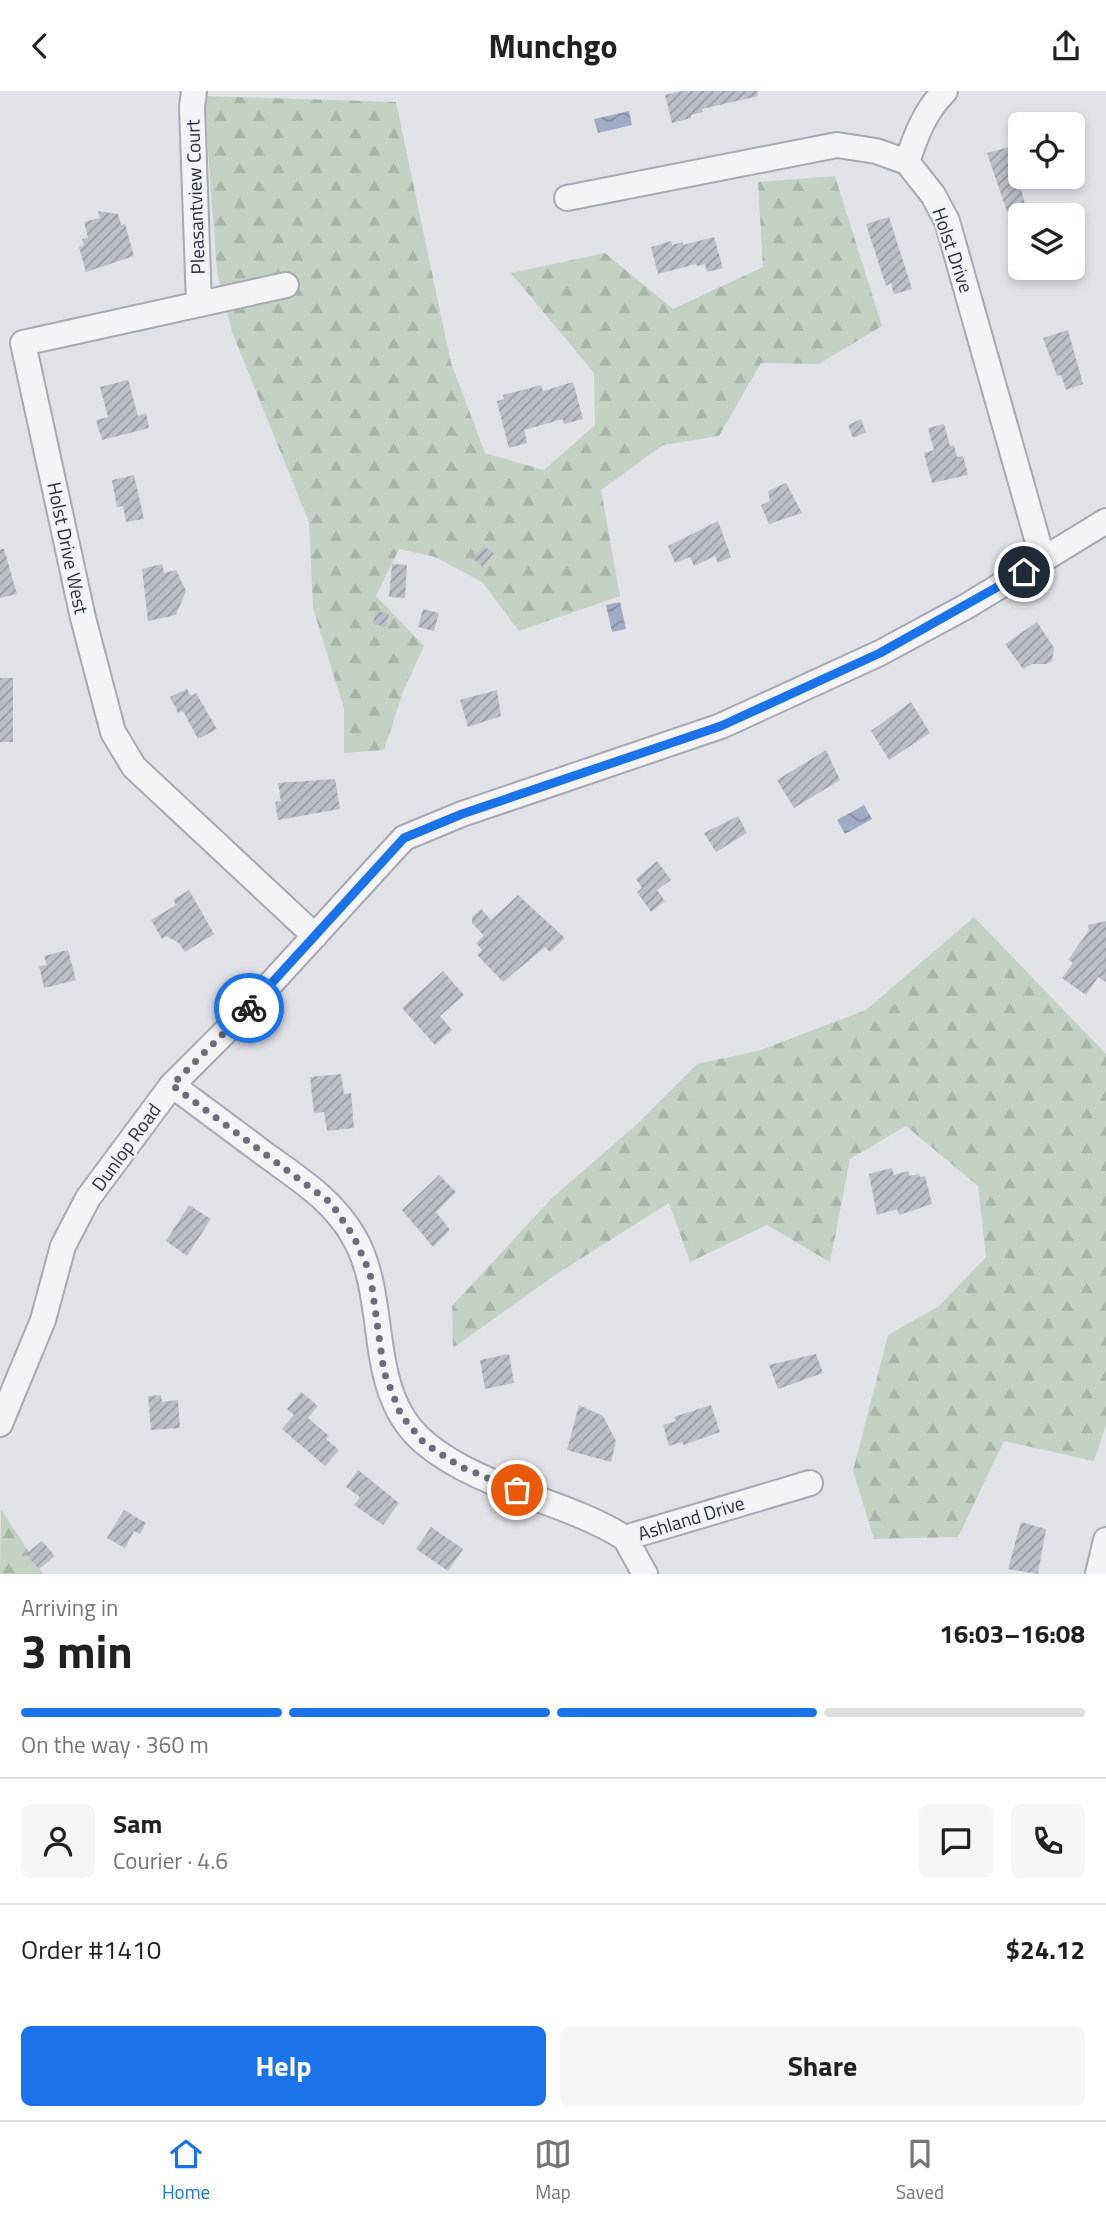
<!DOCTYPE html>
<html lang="en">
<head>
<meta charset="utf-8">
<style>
  body { margin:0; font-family:"Titillium Web",sans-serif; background:#f6f6f6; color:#202124; height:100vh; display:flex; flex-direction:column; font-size:26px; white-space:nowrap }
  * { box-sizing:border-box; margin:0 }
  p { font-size:23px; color:#757577 }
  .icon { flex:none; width:38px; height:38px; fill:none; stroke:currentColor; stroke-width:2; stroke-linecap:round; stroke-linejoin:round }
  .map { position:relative; height:1483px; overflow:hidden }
  .panel { display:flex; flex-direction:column; background:#fff; flex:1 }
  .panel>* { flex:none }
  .fabs { position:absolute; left:1008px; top:21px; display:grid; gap:14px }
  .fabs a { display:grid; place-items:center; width:77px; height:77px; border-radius:10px; background:#fff; box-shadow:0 4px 10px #0003; font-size:35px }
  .pin { position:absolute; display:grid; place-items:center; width:60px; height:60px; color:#fff; margin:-30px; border:4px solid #fff; border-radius:50%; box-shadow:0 2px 7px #0007 }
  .courier { position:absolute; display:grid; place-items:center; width:70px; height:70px; margin:-35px; border:5px solid #1a73e8; border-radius:50%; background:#fff; color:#222; box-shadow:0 2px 9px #0007 }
  .headline em { font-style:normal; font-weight:700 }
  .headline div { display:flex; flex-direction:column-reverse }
  .headline { display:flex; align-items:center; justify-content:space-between; height:119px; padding:0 21px }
  h1 { font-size:46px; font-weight:700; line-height:52px }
  .bar { display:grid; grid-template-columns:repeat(4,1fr); gap:10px 7px; align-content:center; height:84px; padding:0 21px }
  .bar i { height:9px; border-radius:5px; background:#e0e0e0 }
  .bar .current { background:#1a73e8 }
  .bar p { grid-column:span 4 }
  .line { display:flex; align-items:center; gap:18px; padding:0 21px; border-top:2px solid #e0e0e0 }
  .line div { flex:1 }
  .round { display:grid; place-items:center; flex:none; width:74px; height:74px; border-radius:10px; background:#f6f6f6 }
  .cta { display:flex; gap:14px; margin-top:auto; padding:14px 21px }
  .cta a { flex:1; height:80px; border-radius:10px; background:#1a73e8; color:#fff; font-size:28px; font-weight:700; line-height:80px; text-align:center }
  .cta a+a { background:#f6f6f6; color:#202124 }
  header { display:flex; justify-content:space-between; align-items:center; height:91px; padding:0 21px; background:#fff; font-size:32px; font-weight:700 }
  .tabs { display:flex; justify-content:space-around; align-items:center; height:98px; border-top:2px solid #e0e0e0; background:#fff; font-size:19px; color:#757577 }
  .tabs a { display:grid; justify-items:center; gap:4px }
  .tabs .current { color:#1a73e8 }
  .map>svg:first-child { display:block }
</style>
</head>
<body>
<header><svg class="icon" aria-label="back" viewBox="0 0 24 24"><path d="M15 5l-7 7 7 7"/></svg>Munchgo<svg class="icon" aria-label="share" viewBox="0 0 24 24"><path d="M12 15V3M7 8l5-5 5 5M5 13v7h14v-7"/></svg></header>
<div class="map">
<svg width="1106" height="1483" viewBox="0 0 1106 1483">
  <defs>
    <pattern id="forest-firs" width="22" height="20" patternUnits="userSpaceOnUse" patternTransform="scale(1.75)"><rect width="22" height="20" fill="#c4d2c4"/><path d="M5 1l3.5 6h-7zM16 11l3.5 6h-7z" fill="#a9b5a9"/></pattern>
    <pattern id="water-waves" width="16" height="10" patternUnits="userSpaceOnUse" patternTransform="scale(1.75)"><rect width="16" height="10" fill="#a0abc5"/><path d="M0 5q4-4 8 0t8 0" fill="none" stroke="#838ca1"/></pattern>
    <pattern id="building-hatch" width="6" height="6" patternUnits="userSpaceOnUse" patternTransform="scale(1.75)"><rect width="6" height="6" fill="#bcbec8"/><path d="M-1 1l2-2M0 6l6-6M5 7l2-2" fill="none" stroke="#999ba4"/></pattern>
  </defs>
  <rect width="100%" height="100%" fill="#e2e3e9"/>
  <!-- forest -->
  <path fill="url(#forest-firs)" d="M 204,5 L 396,11 L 451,272 L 485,362 L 544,379 L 595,334 L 594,282 L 511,182 L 605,162 L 673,218 L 763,176 L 758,91 L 835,85 L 882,235 L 819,273 L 761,272 L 719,345 L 663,354 L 601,399 L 620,505 L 519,540 L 482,491 L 435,466 L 399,458 L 376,505 L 424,555 L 404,598 L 384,659 L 344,662 L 344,618 L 313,517 L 309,431 L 232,241 L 217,181 Z
    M 974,826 L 1106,963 L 1106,1334 L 1094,1370 L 1004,1350 L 958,1446 L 874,1448 L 853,1380 L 888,1244 L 939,1215 L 986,1166 L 978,1095 L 906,1035 L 850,1068 L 830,1171 L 767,1134 L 690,1171 L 669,1112 L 555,1184 L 453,1257 L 452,1215 L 552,1107 L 637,1033 L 697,973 L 761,959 L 866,919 Z
    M 1,1418 L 43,1483 L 0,1483 Z"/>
  <!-- water -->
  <path fill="url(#water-waves)" d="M 629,20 L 632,34 L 598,42 L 594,28 Z
    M 620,511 L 626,538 L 612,541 L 606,514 Z
    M 864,714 L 872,728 L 845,743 L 837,729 Z"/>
  <!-- building -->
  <path fill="url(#building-hatch)" d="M 682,0 L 757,0 L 758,5 L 702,18 L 703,21 L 691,24 L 691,27 L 672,32 L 665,4 Z
    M 1009,56 L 1026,116 L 1007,121 L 987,62 Z
    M 98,120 L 118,123 L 121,134 L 125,133 L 134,165 L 86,181 L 79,156 L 84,154 L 82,148 L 88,147 L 84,131 L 100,127 Z
    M 889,126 L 912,198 L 894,203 L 891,192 L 886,195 L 866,133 Z
    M 714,146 L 723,177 L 707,181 L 705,173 L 697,175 L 696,173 L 658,183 L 651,156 L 671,150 L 672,154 L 683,151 L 683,154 Z
    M 1068,239 L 1083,293 L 1066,299 L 1061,284 L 1057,285 L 1043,247 Z
    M 128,289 L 138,325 L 146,322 L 149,337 L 102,349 L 96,329 L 108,326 L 100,296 Z
    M 573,291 L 583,328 L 564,333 L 563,328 L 524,339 L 527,352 L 509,357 L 499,319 L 497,310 L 504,308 L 503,304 L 541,294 L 543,300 Z
    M 861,328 L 866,341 L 853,347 L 848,334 Z
    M 944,333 L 950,355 L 954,354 L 957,366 L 963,365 L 968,384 L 932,392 L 924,362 L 934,359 L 928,337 Z
    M 134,384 L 144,428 L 126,431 L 123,415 L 117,416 L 112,389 Z
    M 786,392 L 802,422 L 769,433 L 761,414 L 770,410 L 768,400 Z
    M 718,430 L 731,466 L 718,472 L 715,465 L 694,475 L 690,466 L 675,472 L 668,455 Z
    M 484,455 L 494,462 L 483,476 L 473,468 Z
    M 0,458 L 4,458 L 17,503 L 0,507 Z
    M 162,473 L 164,482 L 176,479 L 186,500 L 176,524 L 148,530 L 142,478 Z
    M 392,473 L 407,474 L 405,507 L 389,506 Z
    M 423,518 L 439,522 L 434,540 L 418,536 Z
    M 376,519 L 389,523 L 386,536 L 373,533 Z
    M 1037,531 L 1054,557 L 1052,570 L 1046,573 L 1032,573 L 1023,578 L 1005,553 Z
    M 0,587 L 13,587 L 13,651 L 0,651 Z
    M 187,598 L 191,605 L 196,602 L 217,638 L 198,648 L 183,620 L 178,622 L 170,606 Z
    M 497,599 L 501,625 L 468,636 L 460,609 Z
    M 911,611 L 930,642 L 889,669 L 871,640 Z
    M 826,659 L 840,689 L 794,717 L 777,689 Z
    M 335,688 L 340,718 L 278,729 L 275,711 L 281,710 L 278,692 Z
    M 738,725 L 747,742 L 716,761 L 704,742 Z
    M 657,770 L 671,789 L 657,799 L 665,810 L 651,821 L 637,801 L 642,797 L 636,788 Z
    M 189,799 L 214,843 L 185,861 L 179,852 L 166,845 L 162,848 L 151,829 L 176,814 L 173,809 Z
    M 518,804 L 565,847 L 550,861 L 545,856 L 503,891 L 477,864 L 482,859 L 476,852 L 484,845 L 472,832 L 472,826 L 481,818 L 491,829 Z
    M 1106,830 L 1106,891 L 1098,886 L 1086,904 L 1062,887 L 1073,872 L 1068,869 L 1089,839 L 1088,834 Z
    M 68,859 L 76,889 L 44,897 L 39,875 L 47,874 L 44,865 Z
    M 443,880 L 464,904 L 440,925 L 452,939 L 435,954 L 402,917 Z
    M 341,983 L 344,1003 L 351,1002 L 354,1037 L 327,1040 L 324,1021 L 314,1022 L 310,986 Z
    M 892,1077 L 894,1084 L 908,1080 L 909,1085 L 919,1083 L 920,1086 L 925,1085 L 932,1113 L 899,1124 L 897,1118 L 877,1124 L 869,1083 Z
    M 439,1084 L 456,1101 L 436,1121 L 450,1139 L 433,1156 L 402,1119 Z
    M 189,1114 L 211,1128 L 187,1165 L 166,1150 Z
    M 509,1263 L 514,1292 L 485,1298 L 480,1269 Z
    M 816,1263 L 823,1282 L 778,1298 L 769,1274 Z
    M 301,1301 L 318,1315 L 308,1327 L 329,1345 L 326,1348 L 339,1359 L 325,1375 L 282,1338 L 294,1324 L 287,1318 Z
    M 161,1304 L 162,1311 L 178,1309 L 180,1337 L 151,1339 L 148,1305 Z
    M 579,1314 L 603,1325 L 616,1350 L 611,1371 L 567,1359 Z
    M 711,1314 L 720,1341 L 683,1354 L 682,1351 L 669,1355 L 663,1334 L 676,1330 L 674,1326 Z
    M 358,1379 L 399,1412 L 383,1434 L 354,1414 L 360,1406 L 346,1396 Z
    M 124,1419 L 146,1432 L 140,1443 L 134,1440 L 125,1457 L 107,1447 Z
    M 1021,1431 L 1046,1438 L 1038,1483 L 1008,1478 Z
    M 431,1436 L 463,1458 L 448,1480 L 416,1458 Z
    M 42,1450 L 55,1465 L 39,1478 L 26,1463 Z"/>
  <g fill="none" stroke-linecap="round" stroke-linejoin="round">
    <!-- minor casing -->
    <g stroke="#a7a9b3" stroke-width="28">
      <path id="minor" d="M 194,0 L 192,16 L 199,213
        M 907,71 C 916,44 925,20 945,0
        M 567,107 L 837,54 L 876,60 L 907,71 L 933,104 L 947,130 L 1043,469
        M 286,194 L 23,252 L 83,527 L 113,641 L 134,676 L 315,845
        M 172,994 C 203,1017 234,1040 266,1064 C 299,1088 333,1109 354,1146 C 391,1210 363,1300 425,1352 C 481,1399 563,1408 625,1447 L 810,1392
        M 0,1333 L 43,1229 L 63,1155 L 88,1107 L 172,994 L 243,923 L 404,747 L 462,723 L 721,635 L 880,562 L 967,515 L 1106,430
        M 625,1447 L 645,1483
        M 1098,1483 L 1106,1449"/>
    </g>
    <!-- minor -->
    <use href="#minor" stroke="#f4f4f7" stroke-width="24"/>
  </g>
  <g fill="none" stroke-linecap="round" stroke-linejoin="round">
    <!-- done -->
    <path stroke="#6b6e7a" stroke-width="7" stroke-dasharray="0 12.6" d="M 249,917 L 172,994 L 331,1112 L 354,1146 L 370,1182 L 384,1281 L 401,1324 L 424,1352 L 461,1376 L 517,1399"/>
    <!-- route -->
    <path stroke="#1a73e8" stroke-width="9" d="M 249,917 L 404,747 L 462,723 L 721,635 L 880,562 L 1024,481"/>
  </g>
  <g text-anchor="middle" stroke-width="5" stroke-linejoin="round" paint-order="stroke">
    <!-- street labels -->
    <g font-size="19" fill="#2b2f3f" stroke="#f1f2f6">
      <text transform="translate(195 106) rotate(-92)" y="7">Pleasantview Court</text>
      <text transform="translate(953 159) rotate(71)" y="7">Holst Drive</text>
      <text transform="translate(68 457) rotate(78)" y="7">Holst Drive West</text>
      <text transform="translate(126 1056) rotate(-54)" y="7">Dunlop Road</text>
      <text transform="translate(691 1427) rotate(-17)" y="7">Ashland Drive</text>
    </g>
  </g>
</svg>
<div class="fabs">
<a><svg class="icon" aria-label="locate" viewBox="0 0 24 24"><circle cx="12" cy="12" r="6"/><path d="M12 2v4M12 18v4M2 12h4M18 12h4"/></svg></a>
<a><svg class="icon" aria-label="layers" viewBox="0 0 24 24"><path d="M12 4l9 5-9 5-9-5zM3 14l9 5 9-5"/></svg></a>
</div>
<div class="pin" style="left:517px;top:1399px;background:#ea580c"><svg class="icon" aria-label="bag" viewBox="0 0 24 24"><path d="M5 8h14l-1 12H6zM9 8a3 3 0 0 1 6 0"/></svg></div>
<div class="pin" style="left:1024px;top:481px;background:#1f2937"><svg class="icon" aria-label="home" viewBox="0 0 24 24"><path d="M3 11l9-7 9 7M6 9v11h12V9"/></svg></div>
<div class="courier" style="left:249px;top:917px"><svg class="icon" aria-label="bike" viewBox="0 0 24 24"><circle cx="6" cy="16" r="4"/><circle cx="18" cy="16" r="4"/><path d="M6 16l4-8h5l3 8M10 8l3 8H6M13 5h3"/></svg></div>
</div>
<section class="panel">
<div class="headline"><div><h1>3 min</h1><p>Arriving in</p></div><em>16:03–16:08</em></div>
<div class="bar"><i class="current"></i><i class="current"></i><i class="current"></i><i></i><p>On the way · 360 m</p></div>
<div class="line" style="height:126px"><a class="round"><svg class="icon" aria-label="person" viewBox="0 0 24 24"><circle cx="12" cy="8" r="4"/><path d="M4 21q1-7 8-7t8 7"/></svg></a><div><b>Sam</b><p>Courier · 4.6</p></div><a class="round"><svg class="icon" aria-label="chat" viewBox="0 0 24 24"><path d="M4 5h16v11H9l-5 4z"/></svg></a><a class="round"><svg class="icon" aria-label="phone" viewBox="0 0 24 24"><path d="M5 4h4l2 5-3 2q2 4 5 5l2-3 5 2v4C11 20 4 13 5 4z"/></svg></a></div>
<div class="line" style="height:91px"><div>Order #1410</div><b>$24.12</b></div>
<div class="cta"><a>Help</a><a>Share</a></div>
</section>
<nav class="tabs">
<a class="current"><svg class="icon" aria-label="home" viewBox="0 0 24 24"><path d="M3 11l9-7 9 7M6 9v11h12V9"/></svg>Home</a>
<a><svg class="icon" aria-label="map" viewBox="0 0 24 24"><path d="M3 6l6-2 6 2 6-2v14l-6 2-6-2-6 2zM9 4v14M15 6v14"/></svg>Map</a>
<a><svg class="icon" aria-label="saved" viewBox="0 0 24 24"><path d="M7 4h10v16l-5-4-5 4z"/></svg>Saved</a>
</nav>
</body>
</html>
